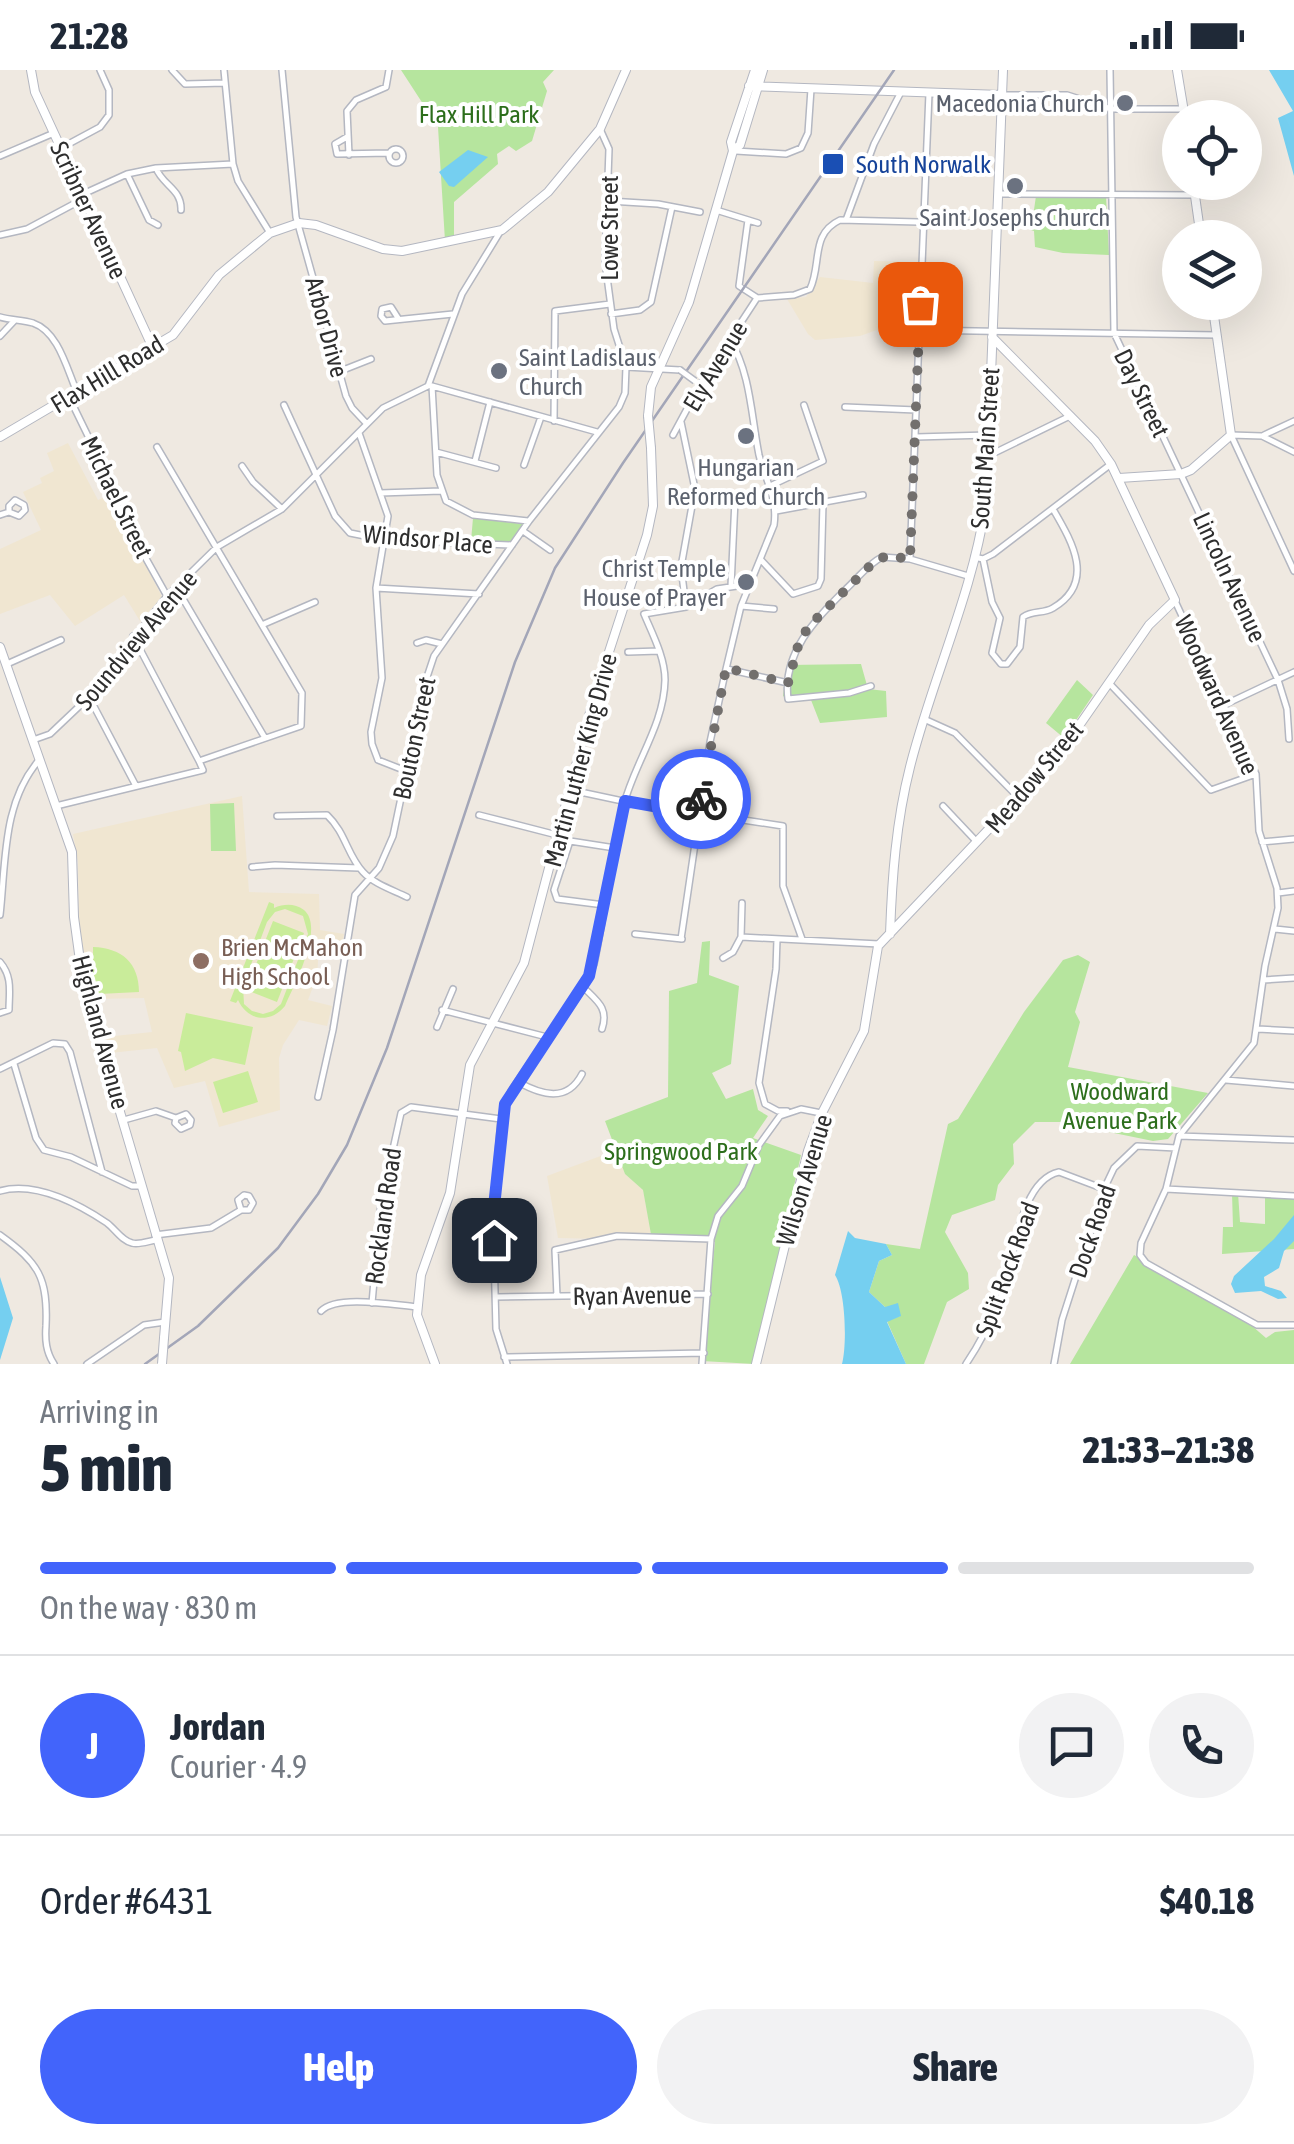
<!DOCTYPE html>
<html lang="en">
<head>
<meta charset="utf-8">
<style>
  body { margin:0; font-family:"Asap Condensed",sans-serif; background:#f2f2f3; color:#1f2937; height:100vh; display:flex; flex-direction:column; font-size:38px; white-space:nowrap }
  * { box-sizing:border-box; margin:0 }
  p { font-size:32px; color:#747a83 }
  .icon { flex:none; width:55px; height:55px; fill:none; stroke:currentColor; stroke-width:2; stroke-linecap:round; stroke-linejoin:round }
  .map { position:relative; height:1294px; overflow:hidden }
  .details { display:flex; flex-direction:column; background:#fff; flex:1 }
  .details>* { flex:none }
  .tools { position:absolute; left:1162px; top:30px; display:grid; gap:20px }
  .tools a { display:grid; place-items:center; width:100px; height:100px; border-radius:50%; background:#fff; box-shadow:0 10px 40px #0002; font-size:50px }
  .pin { position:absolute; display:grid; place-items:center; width:85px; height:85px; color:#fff; margin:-42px; border-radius:20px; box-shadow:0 5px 15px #0006 }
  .courier { position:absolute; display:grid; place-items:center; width:100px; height:100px; margin:-50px; border:8px solid #4264fb; border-radius:50%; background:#fff; color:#222; box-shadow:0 2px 12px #0007 }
  .headline em { font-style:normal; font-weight:800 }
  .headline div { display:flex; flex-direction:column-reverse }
  .headline { display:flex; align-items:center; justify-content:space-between; height:170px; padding:0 40px }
  h1 { font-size:65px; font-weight:800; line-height:75px }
  .bar { display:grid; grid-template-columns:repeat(4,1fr); gap:15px 10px; align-content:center; height:120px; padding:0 40px }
  .bar i { height:12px; border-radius:8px; background:#e0e1e3 }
  .bar .on { background:#4264fb }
  .bar p { grid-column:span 4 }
  .line { display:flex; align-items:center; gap:25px; padding:0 40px; border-top:2px solid #e0e1e3 }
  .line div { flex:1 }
  .round { display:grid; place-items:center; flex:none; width:105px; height:105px; border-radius:52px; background:#f2f2f3 }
  .cta { display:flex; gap:20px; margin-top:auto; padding:20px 40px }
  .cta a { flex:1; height:115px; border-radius:60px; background:#4264fb; color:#fff; font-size:40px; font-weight:800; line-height:115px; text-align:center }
  .cta a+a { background:#f2f2f3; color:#1f2937 }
  .status { display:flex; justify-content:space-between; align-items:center; height:70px; padding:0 50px; background:#fff; direction:ltr }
  .status svg { height:28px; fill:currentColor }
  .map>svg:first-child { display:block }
</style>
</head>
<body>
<div class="status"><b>21:28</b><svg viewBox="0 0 49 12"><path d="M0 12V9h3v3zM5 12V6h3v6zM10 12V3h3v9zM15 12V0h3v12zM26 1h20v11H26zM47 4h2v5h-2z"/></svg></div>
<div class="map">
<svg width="1294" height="1294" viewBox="0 0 1294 1294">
  <rect width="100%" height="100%" fill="#efe9e1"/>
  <!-- education -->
  <path fill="#f0e6d1" d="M 874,191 L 920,192 L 918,260 L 877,260 L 860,266 L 815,270 L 808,264 L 787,229 L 806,227 L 820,207 L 873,213 Z
    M 68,373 L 98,430 L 110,425 L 162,527 L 140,551 L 124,525 L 75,556 L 50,525 L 0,544 L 0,479 L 41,460 L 23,422 L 42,413 L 40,408 L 54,401 L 47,383 Z
    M 242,726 L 249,822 L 319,824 L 320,860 L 344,864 L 341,880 L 319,876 L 317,906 L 308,930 L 332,936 L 327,956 L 299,950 L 283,975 L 279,988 L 280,1040 L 219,1057 L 205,1011 L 174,1018 L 157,978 L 110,983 L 105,967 L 152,962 L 144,928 L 92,929 L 88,920 L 79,854 L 78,792 L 73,764 Z
    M 614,1081 L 619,1085 L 625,1104 L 643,1120 L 652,1170 L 558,1168 L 547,1106 Z"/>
  <!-- green -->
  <path fill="#b6e59e" d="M 401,0 L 554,0 L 543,12 L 547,21 L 532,71 L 516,81 L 509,76 L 497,84 L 498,94 L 454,132 L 454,169 L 445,171 L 438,57 Z
    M 1036,126 L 1106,126 L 1109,185 L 1063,183 L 1035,177 L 1034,161 L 1031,160 Z
    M 473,448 L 523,454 L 511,473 L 471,471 Z
    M 861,594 L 868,619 L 886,621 L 887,647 L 820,653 L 811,630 L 792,632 L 783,626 L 787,595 Z
    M 1077,610 L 1093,625 L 1064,668 L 1046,653 Z
    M 234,733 L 236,781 L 211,781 L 210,734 Z
    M 710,871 L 709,905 L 739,916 L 731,994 L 712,1003 L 726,1029 L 753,1019 L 758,1040 L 768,1046 L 753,1068 L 801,1085 L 754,1294 L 702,1291 L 715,1172 L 652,1170 L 643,1120 L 625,1104 L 605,1051 L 668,1027 L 669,921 L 697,913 L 702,872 Z
    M 1078,885 L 1090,892 L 1075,942 L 1080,952 L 1068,997 L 1208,1023 L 1168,1069 L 1153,1071 L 1060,1052 L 1035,1052 L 1013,1074 L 1014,1094 L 998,1115 L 995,1130 L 952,1145 L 945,1162 L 968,1203 L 969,1219 L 947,1232 L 924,1294 L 906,1294 L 887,1251 L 900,1246 L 885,1237 L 869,1222 L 879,1191 L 892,1185 L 886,1174 L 920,1179 L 948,1054 L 958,1049 L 1024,942 L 1063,890 Z
    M 1232,1123 L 1238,1123 L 1240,1152 L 1265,1154 L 1265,1124 L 1294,1124 L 1294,1179 L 1222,1184 L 1223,1157 L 1233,1157 Z
    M 1134,1185 L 1229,1236 L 1266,1268 L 1275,1262 L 1294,1260 L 1294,1294 L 1070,1294 Z"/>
  <!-- pitch -->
  <path fill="#c9ec9a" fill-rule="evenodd" d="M 269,832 L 274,834 L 274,838 C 284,834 294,833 304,840 C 325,858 294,915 285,936 C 270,954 248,951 238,930 L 236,933 L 230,931 ZM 285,839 L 303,846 L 308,864 L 281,934 L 273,941 L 263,944 L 252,941 L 244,934 L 243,916 L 267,852 L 275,842 Z
    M 273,851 L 304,863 L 277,932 L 246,920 Z
    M 93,877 C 122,878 139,893 139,922 L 99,924 L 93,919 Z
    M 186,943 L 253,957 L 245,995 L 213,988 L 185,1001 L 181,982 L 178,981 Z
    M 248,1001 L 258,1032 L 223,1043 L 213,1012 Z"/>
  <!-- water -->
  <path fill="#75cff0" d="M 1269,0 L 1294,0 L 1294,106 L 1278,48 L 1293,41 Z
    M 468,80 L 488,87 L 454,117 L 449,116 L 439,102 Z
    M 1294,1145 L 1294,1171 L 1284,1181 L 1279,1198 L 1264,1207 L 1265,1216 L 1281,1221 L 1287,1228 L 1278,1229 L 1261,1221 L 1235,1223 L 1231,1214 L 1234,1206 L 1274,1169 Z
    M 848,1161 L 855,1168 L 886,1174 L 892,1185 L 879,1191 L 869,1222 L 885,1237 L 898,1233 L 901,1246 L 887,1252 L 906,1294 L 842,1294 C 847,1276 846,1222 835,1205 Z
    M 0,1207 L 13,1248 L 0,1290 Z"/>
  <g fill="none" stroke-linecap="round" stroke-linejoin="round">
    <!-- street casing -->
    <g stroke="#b4b7c1" stroke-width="8">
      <path id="street" d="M 172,0 L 185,14 L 225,13
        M 224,0 L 233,94 L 238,111 L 270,163
        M 282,0 L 296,147 L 346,326 L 352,338 L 367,354
        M 1110,0 L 1114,263 L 1278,610 L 1287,639 L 1289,669
        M 1001,25 L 1067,25 L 1111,39 L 1183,39
        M 347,67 L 335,74 L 337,84 L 389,83
        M 61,78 L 100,57 L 109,45 L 109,20 L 100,0
        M389 86a7 7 0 1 1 14 0a7 7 0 1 1-14 0Z
        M 736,81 L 786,84 L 801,78 L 808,63 L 811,19
        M 349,85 L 347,41 L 356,30 L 386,17 L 389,0
        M 0,86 L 54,63
        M 156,98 C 162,115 182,119 181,140
        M 127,104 L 149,150 L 158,155
        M 83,124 L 127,104 L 156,98 L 233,94
        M 998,124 L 1195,125
        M 609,131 L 658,134 L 700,142
        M 716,140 L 758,153
        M 748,150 L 739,216 L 756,227
        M 846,150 L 874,74 L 901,22
        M 0,165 L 27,159 L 85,128
        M 757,228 L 794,225 L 810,219 C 822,194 810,164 840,150 L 997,154
        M 611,244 L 640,240 L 651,232 L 672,137
        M 0,247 C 11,250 23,250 33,253 C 59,262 67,300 77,322
        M 398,248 L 391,237 L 382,239 L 381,246 L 385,251 L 453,244
        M 918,260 L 1217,265
        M 0,266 L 15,250
        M 626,297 L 680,300
        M 338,302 L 371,289
        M 432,316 L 437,405 L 446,431 L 473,445 L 528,451
        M 432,316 L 597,362
        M 69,327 L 108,407 L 121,444 L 167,526
        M 284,335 L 335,446 L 350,463 L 385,470 L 512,475
        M 845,337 L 916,340
        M 554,351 L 555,241 L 610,234
        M 681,352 L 695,419 L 681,497 L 686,537
        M 359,363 L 388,446 L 376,518 L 382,608 L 371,662 L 372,674 L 378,690 L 406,701
        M 673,365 L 700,315 L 757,228
        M 1264,365 L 1294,351
        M 916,367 L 988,365
        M 157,377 L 302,623 L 301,656 L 199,691
        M 436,382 L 496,398
        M 1294,382 L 1262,366 L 1231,365 L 1294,501
        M 988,386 L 1070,346
        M 475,391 L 490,332
        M 524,395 L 541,347
        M 242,396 L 253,412 L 282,439
        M 770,416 L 823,391 L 804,335
        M 380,423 L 441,421
        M 776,441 L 863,425
        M 0,445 L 9,442 L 19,446 L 25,440 L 24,435 L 15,430 L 9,436 L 9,442
        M 523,461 L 550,480
        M 974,487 L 983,489 L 993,484 L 1111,394
        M 910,489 L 929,23
        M 983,489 L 992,532 L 1000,548 L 992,583 L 1001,594 L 1007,594 L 1020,577 L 1023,547 C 1033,540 1043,544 1053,538 C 1097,512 1071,470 1053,439
        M 761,490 L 793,524 L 818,516 L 821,509 L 823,433
        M 731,516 L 735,430
        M 176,517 L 265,668
        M 376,518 L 479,524
        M 1175,531 L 1256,704 L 1259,761 L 1277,818 L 1278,838 L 1265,896 L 1254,973 L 1179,1066 L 1166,1119 L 1141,1173 L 1140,1185 L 1146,1193 L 1257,1255 L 1294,1255
        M 741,536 L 774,539
        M 264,554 L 315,532
        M 133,566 L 199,691
        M 417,573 L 426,570 L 442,574
        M 628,582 L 659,581
        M 7,594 L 61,570
        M 727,599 L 788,613
        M 1109,613 L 1211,720 L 1256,704
        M 871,616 L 849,623 L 788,629 C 782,582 816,549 846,519 C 858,508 868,494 882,487 L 910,489 L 968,506
        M 89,627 L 136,716
        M 1224,635 L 1294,602
        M 924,649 L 955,663 L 1018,727
        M 33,670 L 50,664 L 89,627 L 167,526 L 217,477 L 282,439 L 383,338 L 428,316 L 462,224 L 500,162
        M 571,720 L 632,733 L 783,756 L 783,816 L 802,869
        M 56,736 L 203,700 L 199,691
        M 943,736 L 976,771
        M 479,745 L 557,765
        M 277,746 L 327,745 C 346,763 347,785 363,802 C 374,814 393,820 407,827
        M 1262,772 L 1294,769
        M 252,797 L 275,795 L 359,798
        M 1278,823 L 1294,821
        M 604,835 L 557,829 L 554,820 L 570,771 L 615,778
        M 0,845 C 6,792 2,732 40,689
        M 1275,859 L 1294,861
        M 635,864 L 682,869
        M 741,867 L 742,833
        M 681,869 L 710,672 L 726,599 L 741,536 L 774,455 C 778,429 765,409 759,385 C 751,345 751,305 730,269
        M 777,869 L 776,899 L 759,1013 L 765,1034 L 778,1041 L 787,1041
        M 723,888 L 733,882 L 741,867 L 879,874
        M 0,892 C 13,907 9,923 9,940 L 0,943
        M 1263,910 L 1294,908
        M 583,917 C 597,931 609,938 602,959
        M 442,940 L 547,967
        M 437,957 L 453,919
        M 1258,959 L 1294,961
        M 14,994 L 36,1068 L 44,1080 L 71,1087 L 132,1116 L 141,1116
        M 0,999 L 53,973 L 65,974 L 70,982 L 102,1102
        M 1226,1010 L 1294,1016
        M 518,1012 C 542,1025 567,1033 582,1004
        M 318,1027 L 333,960 L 355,825 L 379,798 L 393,766 L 425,613 L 434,586 L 529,451 L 619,337 L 625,323 L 626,297 L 614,259 L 605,192 L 609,79 L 600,59
        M 124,1050 L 156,1041 L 176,1048 L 186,1044 L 191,1050 L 190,1055 L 181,1059 L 175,1053 L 176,1048
        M 1179,1066 L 1294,1070
        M 1166,1119 L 1294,1126
        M 0,1121 C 36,1111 77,1133 107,1153 C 115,1159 122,1171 132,1173 C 139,1175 149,1171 156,1170
        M 461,1143 L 493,1145
        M 0,1165 C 39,1193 48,1208 46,1256 C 45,1270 46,1282 54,1294
        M 155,1165 L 211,1158 L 241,1140 L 249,1140 L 253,1133 L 249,1126 L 244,1125 L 238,1130 L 241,1140
        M 557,1226 L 555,1180 L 617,1166 L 711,1169
        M 496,1227 L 708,1224
        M 372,1233 L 381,1133 L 401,1043 L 411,1037 L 501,1049
        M 321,1241 C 337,1224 394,1235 417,1237
        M 504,1287 L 704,1283
        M 87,1294 L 144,1255 L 165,1252
        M 507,1294 L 496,1259 L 493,1145 L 501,1049 L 511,1021 L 583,917 L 594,894 C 605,841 611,787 624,734 C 635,692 664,655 665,610 C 665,588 653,565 644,544 L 686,537 L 717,519 L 750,514
        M 702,1294 L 711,1169 L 718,1146 L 742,1116 L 759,1075 L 780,1046 L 801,1039 L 821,1043
        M 966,1294 C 981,1272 992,1249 1002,1225 C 1015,1192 1018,1111 1059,1102 L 1104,1119
        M 1054,1294 L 1062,1250 L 1104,1119 L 1114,1098 L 1137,1076 L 1176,1078"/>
    </g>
    <!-- secondary casing -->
    <g stroke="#b4b7c1" stroke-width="10">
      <path id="secondary" d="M 31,0 L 35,22 L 153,278
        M 1177,0 L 1185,48
        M 749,16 L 1001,25
        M 733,81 L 740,75 L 763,0
        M 1193,112 L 1201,168
        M 648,346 L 651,317 L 689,232 L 733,81 L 731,72 L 755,0
        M 0,367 L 173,265 L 219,205 L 270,163 L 299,153 L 316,155 L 383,179 L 402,181 L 502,160 L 548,122 L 600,59 L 626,0
        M 1119,408 L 1181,404 L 1191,400 L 1231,365 L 1212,232
        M 0,577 L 72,782 L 74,847 L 84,920 L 169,1208 L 164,1268
        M 890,864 C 892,808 896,752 910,697 C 932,609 973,523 986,432 L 1003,0
        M 435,1294 L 417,1245 L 421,1205 L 450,1123 L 470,995 L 524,893 L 593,631 L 647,465 L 653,436 L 651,378
        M 756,1294 L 808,1081 L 822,1043 L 864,961 L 878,876 L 1058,686 L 1149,555 L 1175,530 L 1111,394 L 1095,371 L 992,267"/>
    </g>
    <!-- street -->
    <use href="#street" stroke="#fff" stroke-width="5"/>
    <!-- secondary -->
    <use href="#secondary" stroke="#fff" stroke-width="8"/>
    <!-- rail -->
    <path stroke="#a3a6b8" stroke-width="2.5" d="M 145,1294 L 198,1256 L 278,1178 L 318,1124 L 347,1075 L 387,978 L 515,592 L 555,498 L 623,393 L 894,0"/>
    <!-- street-bridge casing -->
    <g stroke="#b4b7c1" stroke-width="8" stroke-linecap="butt">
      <path id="street-bridge" d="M 680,300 L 695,311"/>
    </g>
    <!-- secondary-bridge casing -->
    <g stroke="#b4b7c1" stroke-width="10" stroke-linecap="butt">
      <path id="secondary-bridge" d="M 648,346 L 651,378
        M 162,1294 L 164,1268"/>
    </g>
    <!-- street-bridge -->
    <use href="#street-bridge" stroke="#fff" stroke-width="5"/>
    <!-- secondary-bridge -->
    <use href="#secondary-bridge" stroke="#fff" stroke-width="8"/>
  </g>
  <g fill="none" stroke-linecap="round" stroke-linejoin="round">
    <!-- done -->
    <path stroke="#726f6d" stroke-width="10" stroke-dasharray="0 18" d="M 701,729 L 726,598 L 788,613 L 798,576 L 808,557 L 876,490 L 887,486 L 910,489 L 920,234"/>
    <!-- route -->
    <path stroke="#4264fb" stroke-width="12" d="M 494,1170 L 493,1146 L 505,1034 L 589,906 L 625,731 L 699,744 L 701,729"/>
  </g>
  <!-- markers -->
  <g fill="#6b7280" stroke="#fff" stroke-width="4">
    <circle cx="1125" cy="33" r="10"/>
    <circle cx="1015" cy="116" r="10"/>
    <circle cx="499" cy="301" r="10"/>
    <circle cx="746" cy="366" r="10"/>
    <circle cx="746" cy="512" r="10"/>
  </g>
  <rect fill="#1a4fb4" stroke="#fff" stroke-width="4" x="821" y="82" width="24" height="24" rx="5"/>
  <circle fill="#8d6e63" stroke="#fff" stroke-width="4" cx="201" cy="891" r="10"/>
  <g text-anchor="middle" stroke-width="8" stroke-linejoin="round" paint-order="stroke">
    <!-- worship labels -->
    <g font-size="25" fill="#5b616d" stroke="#fff" text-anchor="end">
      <text x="1105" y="42">Macedonia Church</text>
      <text x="1015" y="156" text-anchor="middle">Saint Josephs Church</text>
      <text x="519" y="296" text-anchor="start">Saint Ladislaus<tspan x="519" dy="29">Church</tspan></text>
      <text x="746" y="406" text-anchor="middle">Hungarian<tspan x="746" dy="29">Reformed Church</tspan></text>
      <text x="726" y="507">Christ Temple<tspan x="726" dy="29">House of Prayer</tspan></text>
    </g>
    <!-- park labels -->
    <g font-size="25" fill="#2c6e1b" stroke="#fff">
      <text x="479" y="53">Flax Hill Park</text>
      <text x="1120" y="1030">Woodward<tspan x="1120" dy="29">Avenue Park</tspan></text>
      <text x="681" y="1090">Springwood Park</text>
    </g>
    <!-- transit labels -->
    <g font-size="25" fill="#164399" stroke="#fff" text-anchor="start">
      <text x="856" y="103">South Norwalk</text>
    </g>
    <!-- street labels -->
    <g font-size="25" fill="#2e2e2e" stroke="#fff">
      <text transform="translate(89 140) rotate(65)" y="9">Scribner Avenue</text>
      <text transform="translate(609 158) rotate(-90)" y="9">Lowe Street</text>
      <text transform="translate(327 257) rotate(75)" y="9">Arbor Drive</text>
      <text transform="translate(715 296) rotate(-59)" y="9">Ely Avenue</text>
      <text transform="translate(107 304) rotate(-31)" y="9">Flax Hill Road</text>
      <text transform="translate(1142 323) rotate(64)" y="9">Day Street</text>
      <text transform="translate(985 378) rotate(-86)" y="9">South Main Street</text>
      <text transform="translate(117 427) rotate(64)" y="9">Michael Street</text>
      <text transform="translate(428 469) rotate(5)" y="9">Windsor Place</text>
      <text transform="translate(1230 507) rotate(65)" y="9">Lincoln Avenue</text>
      <text transform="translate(136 570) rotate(-50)" y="9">Soundview Avenue</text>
      <text transform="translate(1217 625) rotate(66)" y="9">Woodward Avenue</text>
      <text transform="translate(414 668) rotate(-78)" y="9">Bouton Street</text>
      <text transform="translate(580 690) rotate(-75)" y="9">Martin Luther King Drive</text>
      <text transform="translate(1034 707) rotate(-50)" y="9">Meadow Street</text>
      <text transform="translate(101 962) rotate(75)" y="9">Highland Avenue</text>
      <text transform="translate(804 1110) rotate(-73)" y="9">Wilson Avenue</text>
      <text transform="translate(383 1146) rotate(-82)" y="9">Rockland Road</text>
      <text transform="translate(1092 1161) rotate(-71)" y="9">Dock Road</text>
      <text transform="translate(1007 1199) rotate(-70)" y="9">Split Rock Road</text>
      <text transform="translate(632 1225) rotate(-1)" y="9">Ryan Avenue</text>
    </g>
    <!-- education labels -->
    <g font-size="25" fill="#785e54" stroke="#fff" text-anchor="start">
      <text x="221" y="886">Brien McMahon<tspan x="221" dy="29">High School</tspan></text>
    </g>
  </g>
</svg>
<div class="tools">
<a><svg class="icon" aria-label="locate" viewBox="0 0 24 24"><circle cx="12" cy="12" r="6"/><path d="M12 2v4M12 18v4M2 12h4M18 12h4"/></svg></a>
<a><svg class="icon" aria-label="layers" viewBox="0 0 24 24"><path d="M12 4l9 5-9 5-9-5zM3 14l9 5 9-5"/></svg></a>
</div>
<div class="pin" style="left:920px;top:234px;background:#ea580c"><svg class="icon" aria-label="bag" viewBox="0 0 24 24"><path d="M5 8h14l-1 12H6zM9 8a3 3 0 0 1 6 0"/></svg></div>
<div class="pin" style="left:494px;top:1170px;background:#1f2937"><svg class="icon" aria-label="home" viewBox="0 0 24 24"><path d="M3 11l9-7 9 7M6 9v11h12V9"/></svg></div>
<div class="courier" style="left:701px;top:729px"><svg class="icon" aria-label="bike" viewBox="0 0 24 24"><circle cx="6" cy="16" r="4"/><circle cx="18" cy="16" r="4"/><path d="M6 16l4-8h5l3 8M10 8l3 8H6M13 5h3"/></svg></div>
</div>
<section class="details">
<div class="headline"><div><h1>5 min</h1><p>Arriving in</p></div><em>21:33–21:38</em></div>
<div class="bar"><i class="on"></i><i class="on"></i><i class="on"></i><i></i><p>On the way · 830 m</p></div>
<div class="line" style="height:180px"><b class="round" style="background:#4264fb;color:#fff">J</b><div><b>Jordan</b><p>Courier · 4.9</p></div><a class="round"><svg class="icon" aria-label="chat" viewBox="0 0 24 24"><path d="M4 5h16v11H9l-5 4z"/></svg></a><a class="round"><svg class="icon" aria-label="phone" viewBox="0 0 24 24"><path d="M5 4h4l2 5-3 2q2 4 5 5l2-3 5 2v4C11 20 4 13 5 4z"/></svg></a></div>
<div class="line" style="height:130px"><div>Order #6431</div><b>$40.18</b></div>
<div class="cta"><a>Help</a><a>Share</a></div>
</section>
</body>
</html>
